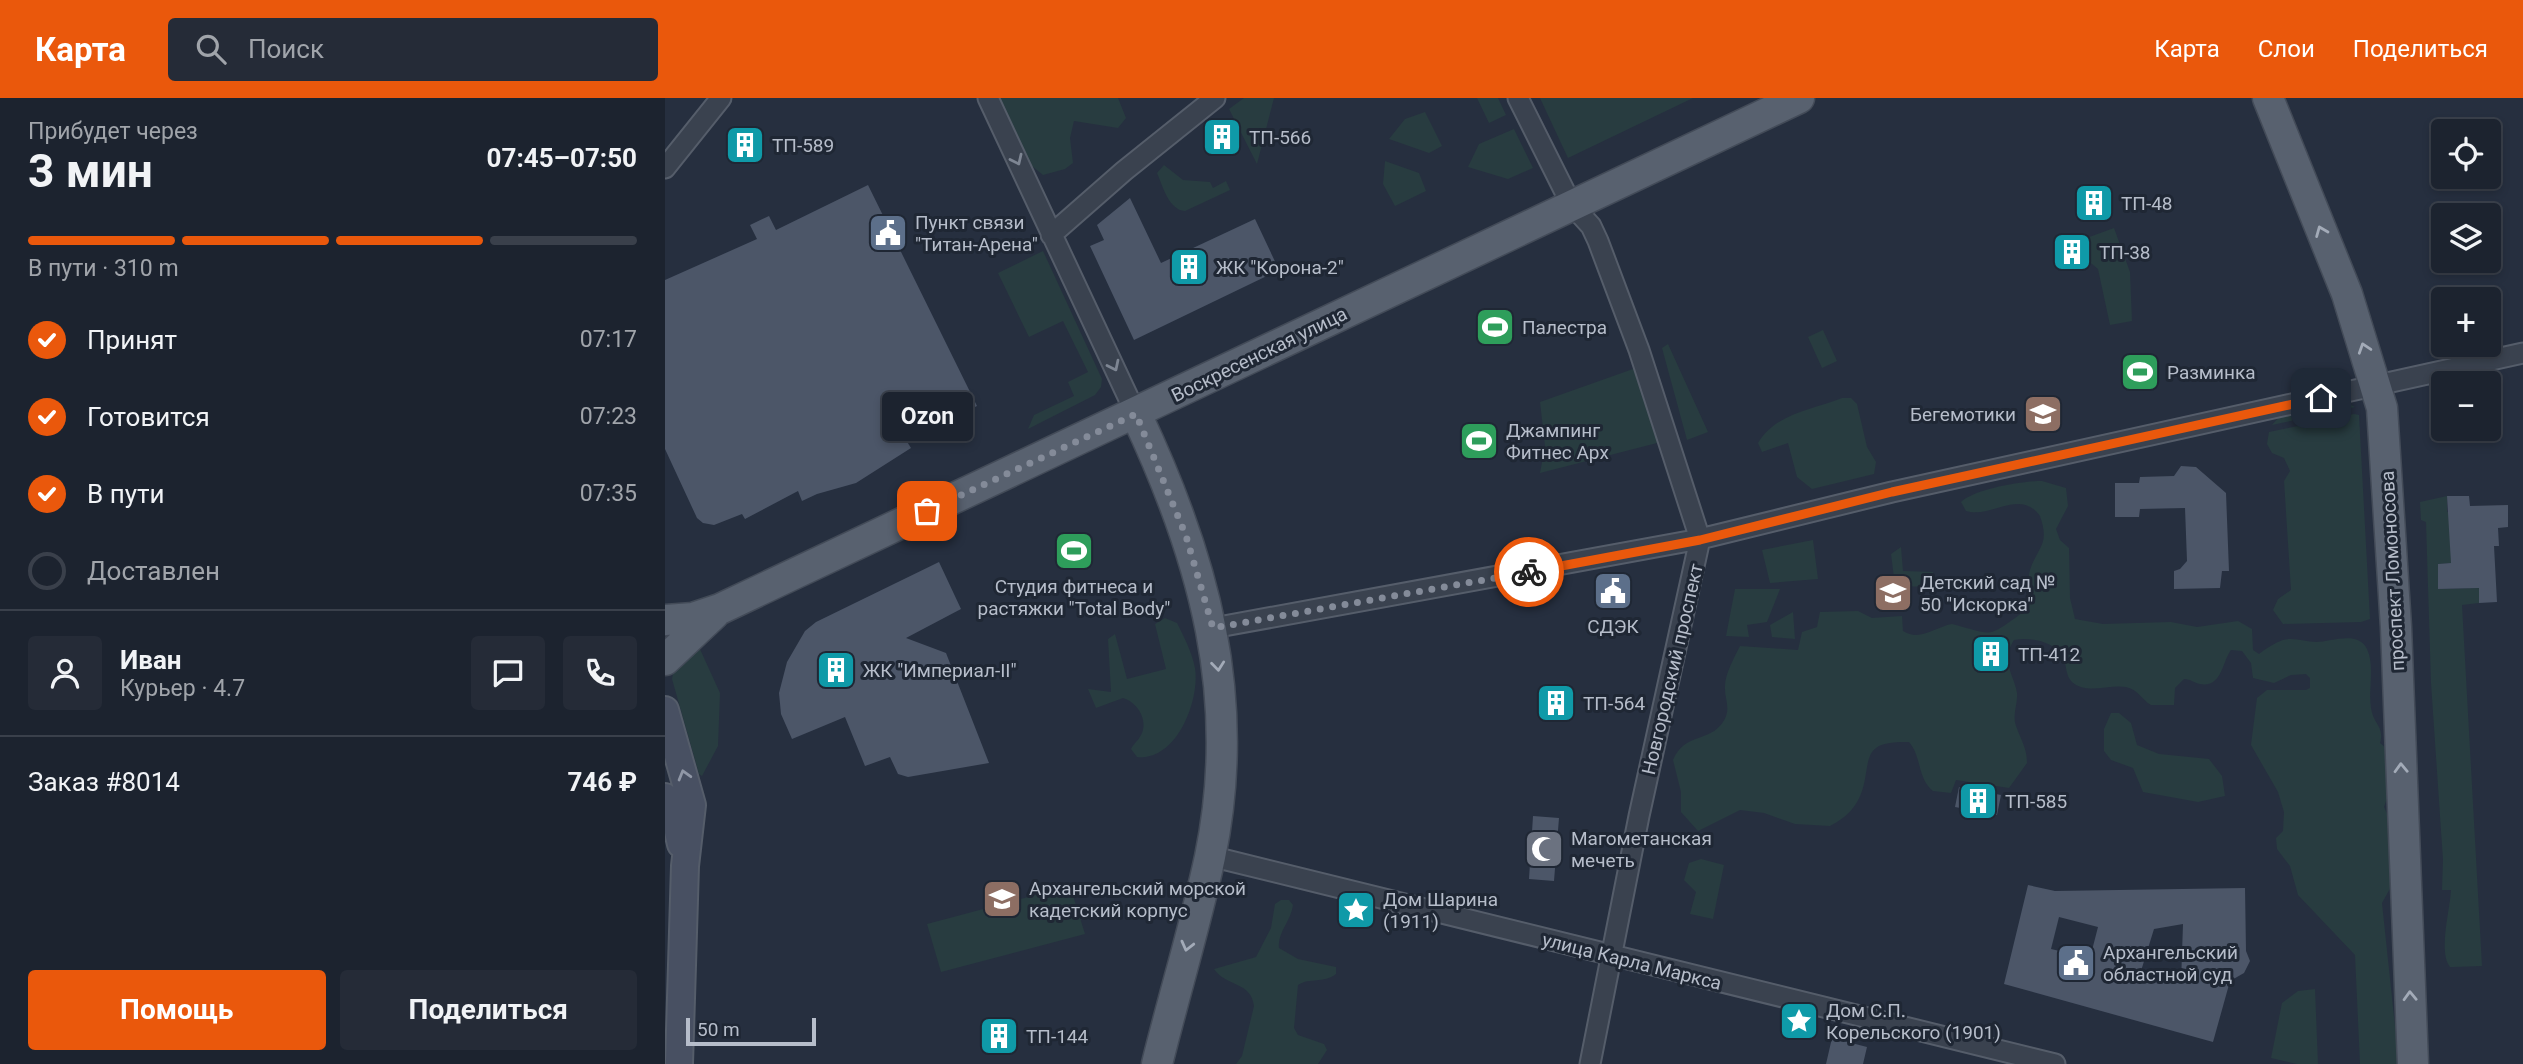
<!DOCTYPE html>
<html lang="ru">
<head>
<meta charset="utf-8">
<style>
  body { margin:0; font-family:Roboto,sans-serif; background:#252b37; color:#f1f3f6; height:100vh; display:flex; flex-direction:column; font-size:26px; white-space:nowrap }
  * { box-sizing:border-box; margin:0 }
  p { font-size:23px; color:#a0a4aa }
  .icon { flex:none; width:38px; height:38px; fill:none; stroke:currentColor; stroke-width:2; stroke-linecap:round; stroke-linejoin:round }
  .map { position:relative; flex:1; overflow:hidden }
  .side { display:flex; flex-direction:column; background:#1c232f; width:665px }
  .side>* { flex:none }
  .fabs { position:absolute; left:1766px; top:21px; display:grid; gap:14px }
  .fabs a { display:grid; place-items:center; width:70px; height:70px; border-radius:7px; background:#1c232f; box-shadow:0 4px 10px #0003,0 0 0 2px #3a404b; font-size:35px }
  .scale { position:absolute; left:21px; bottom:18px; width:130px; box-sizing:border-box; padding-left:7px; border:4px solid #b6bdca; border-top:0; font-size:19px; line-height:24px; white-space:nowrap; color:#b6bdca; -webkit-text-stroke:5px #1f2734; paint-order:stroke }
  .pin { position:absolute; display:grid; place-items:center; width:60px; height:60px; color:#fff; margin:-30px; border-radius:14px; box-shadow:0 4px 10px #0006 }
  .courier { position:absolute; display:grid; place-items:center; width:70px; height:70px; margin:-35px; border:5px solid #ea580c; border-radius:50%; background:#fff; color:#222; box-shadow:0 2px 9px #0007 }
  .bubble { position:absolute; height:49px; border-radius:7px; background:#1c232f; box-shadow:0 4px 10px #0003,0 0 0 2px #3a404b; font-size:23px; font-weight:700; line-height:49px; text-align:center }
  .head em { font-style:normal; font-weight:700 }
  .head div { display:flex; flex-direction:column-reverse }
  .head { display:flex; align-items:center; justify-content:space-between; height:119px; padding:0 28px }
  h1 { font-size:46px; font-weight:700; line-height:52px }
  .bar { display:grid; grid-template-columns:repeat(4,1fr); gap:10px 7px; align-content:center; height:84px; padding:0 28px }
  .bar i { height:9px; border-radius:5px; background:#3a404b }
  .bar .selected { background:#ea580c }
  .bar p { grid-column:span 4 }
  .line { display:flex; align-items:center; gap:18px; padding:0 28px; border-top:2px solid #3a404b }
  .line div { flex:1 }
  .round { display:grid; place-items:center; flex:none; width:74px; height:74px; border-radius:7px; background:#252b37 }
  ol { padding:0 28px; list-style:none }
  li { display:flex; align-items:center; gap:21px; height:77px }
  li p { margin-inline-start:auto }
  li .icon { padding:7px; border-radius:50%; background:#ea580c; color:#fff; stroke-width:4 }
  li:last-child { color:#a0a4aa }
  li i { width:38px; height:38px; border:4px solid #3a404b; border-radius:50% }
  .button { display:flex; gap:14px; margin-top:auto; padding:14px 28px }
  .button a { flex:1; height:80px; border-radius:7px; background:#ea580c; color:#fff; font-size:28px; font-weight:700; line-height:80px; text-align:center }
  .button a+a { background:#252b37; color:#f1f3f6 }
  header { display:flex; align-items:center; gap:42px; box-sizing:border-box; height:98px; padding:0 35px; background:#ea580c; color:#fff }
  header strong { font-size:33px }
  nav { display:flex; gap:38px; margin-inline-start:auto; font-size:24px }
  .search { width:490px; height:63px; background:#252b37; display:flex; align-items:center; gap:18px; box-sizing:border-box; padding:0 24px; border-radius:7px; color:#a0a4aa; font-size:26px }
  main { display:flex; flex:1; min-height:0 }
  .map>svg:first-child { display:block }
</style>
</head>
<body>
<header>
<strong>Карта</strong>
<div class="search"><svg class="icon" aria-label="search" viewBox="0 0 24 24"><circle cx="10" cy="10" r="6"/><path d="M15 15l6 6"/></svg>Поиск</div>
<nav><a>Карта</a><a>Слои</a><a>Поделиться</a></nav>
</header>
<main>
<section class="side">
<div class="head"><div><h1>3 мин</h1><p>Прибудет через</p></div><em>07:45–07:50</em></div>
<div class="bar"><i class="selected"></i><i class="selected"></i><i class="selected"></i><i></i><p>В пути · 310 m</p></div>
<ol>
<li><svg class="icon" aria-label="check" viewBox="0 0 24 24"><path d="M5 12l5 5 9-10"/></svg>Принят<p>07:17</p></li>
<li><svg class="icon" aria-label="check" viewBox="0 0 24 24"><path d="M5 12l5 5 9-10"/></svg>Готовится<p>07:23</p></li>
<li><svg class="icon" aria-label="check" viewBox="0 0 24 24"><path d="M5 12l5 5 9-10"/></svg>В пути<p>07:35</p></li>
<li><i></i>Доставлен</li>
</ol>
<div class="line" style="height:126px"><a class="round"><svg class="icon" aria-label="person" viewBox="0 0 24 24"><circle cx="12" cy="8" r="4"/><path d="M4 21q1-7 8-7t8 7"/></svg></a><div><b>Иван</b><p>Курьер · 4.7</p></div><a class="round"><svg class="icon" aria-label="chat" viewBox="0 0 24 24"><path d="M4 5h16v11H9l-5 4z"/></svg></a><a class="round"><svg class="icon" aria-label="phone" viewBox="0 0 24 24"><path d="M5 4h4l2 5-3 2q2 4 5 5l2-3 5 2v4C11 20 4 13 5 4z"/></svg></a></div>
<div class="line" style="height:91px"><div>Заказ #8014</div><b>746 ₽</b></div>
<div class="button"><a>Помощь</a><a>Поделиться</a></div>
</section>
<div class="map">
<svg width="1858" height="966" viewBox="0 0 1858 966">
  <rect width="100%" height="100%" fill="#262f3f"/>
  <!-- green -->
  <path fill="#283c40" d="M 331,0 L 453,0 L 461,20 L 453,30 L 409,23 L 405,40 L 408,65 L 400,71 L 378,77 L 362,64 Z
    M 579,0 L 609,0 L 592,66 L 564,11 Z
    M 812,0 L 833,0 L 841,17 L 824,25 Z
    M 875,0 L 1028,0 L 903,60 Z
    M 760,14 L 777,48 L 764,55 L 724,41 L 740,21 Z
    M 849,31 L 868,70 L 843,81 L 803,69 L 814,46 Z
    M 720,63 L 754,75 L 761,93 L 730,108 L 718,86 Z
    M 499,67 L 518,82 L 545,84 L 548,90 L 561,83 L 565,92 L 520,113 C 504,112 498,89 492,75 Z
    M 1449,130 L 1465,174 L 1467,223 L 1445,227 L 1433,171 L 1421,161 L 1416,142 Z
    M 378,153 L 437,281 L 436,289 L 430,297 L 363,331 L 369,317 L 409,298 L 403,284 L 423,274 L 398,223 L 364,239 L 333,175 Z
    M 1158,232 L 1172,263 L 1157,270 L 1143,239 Z
    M 1003,246 L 1043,334 L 1022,342 L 997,250 Z
    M 968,271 C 984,289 980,304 986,323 C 988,330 993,337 996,344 L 875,375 L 880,348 L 875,304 Z
    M 1177,300 L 1186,300 L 1192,306 L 1202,349 L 1211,364 L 1209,376 L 1147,391 L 1132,379 L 1123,345 L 1097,354 L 1093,345 C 1111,315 1147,312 1177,300 Z
    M 1680,304 L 1690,309 L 1607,327 L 1615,318 Z
    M 1689,316 L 1694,317 L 1705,521 L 1696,524 L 1618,526 L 1608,512 L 1613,501 L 1626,492 L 1619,383 L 1625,373 L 1619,360 L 1607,355 L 1602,346 L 1604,334 Z
    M 1377,383 L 1401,390 L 1403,408 L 1391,431 L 1395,442 L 1404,450 L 1405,500 L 1410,521 L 1438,526 L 1506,524 L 1532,529 L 1573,523 L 1587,531 L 1588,552 L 1594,556 C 1601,550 1610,545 1618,542 C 1630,539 1640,544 1651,544 C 1666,544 1693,532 1702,551 C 1710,568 1703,592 1706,610 C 1708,626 1720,629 1715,645 L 1721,650 L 1724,694 L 1719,709 L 1726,724 L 1727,787 L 1717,805 L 1734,966 L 1695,966 L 1690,857 L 1633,797 L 1625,768 L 1612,751 L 1611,740 L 1618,733 L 1619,714 L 1613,694 L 1586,647 L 1592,600 L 1602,592 L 1641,592 L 1645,590 L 1645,580 L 1641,576 L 1626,577 L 1609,585 L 1588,580 L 1586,565 L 1577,553 L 1566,552 C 1557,564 1557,590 1535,586 C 1529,585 1526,581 1519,581 L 1510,590 L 1509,607 L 1486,607 C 1476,601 1474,592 1461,589 C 1444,586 1422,597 1407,584 C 1400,577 1402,567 1398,559 C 1389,543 1365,539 1349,542 C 1335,564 1349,576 1352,595 C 1353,606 1347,617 1351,628 C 1356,642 1362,650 1362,665 L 1344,690 L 1291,682 L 1286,695 L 1268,693 C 1252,680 1257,659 1244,644 C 1235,644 1218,644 1211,650 C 1193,663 1213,704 1165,728 L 1130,726 L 1099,715 L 1075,712 L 1033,733 L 1016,714 L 1016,694 L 1008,662 C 1020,634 1044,645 1058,624 C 1067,611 1059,601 1060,588 C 1060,576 1070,558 1075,548 L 1133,552 L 1137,534 L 1152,529 L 1155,514 L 1193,513 L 1207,520 L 1237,518 L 1238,533 C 1255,544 1270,529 1287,526 C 1329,537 1321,541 1357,515 L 1357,506 L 1362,506 C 1365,495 1362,482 1365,472 C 1373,448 1385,447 1375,418 C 1355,390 1326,421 1301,413 L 1296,404 C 1310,391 1357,383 1377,383 Z
    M 1782,398 L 1782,414 L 1787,414 L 1786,465 L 1773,466 L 1774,491 L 1814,490 L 1814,505 L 1797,507 L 1817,868 L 1789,869 L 1785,869 C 1773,854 1785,812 1786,792 L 1777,792 L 1778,762 L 1766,585 L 1761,424 L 1756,422 L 1755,404 Z
    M 1148,442 L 1153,481 L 1105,485 L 1097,452 Z
    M 1236,449 L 1238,473 L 1268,474 L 1268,489 L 1230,488 L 1226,456 Z
    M 1070,491 L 1115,491 L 1102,524 L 1082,527 L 1084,539 L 1061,538 Z
    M 1128,514 L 1130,541 L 1107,539 L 1105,527 Z
    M 500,520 L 512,525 C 519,539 527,554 530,570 C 535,602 512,663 472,659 L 466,651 C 469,645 473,643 476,637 C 484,622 472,604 458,600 L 431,610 L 423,591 L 446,594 L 443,541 L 450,536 L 462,581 L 501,571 L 490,526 Z
    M 34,549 L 55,595 L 53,648 L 37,678 L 34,676 L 7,581 L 9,571 Z
    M 1454,615 L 1466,625 L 1472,647 L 1494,656 L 1544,661 L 1557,678 L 1560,698 L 1533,704 L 1478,694 L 1468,670 L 1446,662 L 1439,653 L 1439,631 L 1446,615 Z
    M 1036,761 L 1059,767 L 1048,821 L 1025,816 L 1031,794 L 1019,782 L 1024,765 Z
    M 405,788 L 420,836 L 276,874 L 262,826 Z
    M 616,802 L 624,802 L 628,807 C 626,823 612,835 614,850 L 633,861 L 671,869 L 671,876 C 658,886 645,879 633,887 L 629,930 L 633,937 L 659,946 L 662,952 L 653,966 L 571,966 L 577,958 L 589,908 C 586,883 561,889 549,871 L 591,859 L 606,830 L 610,806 Z
    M 1650,891 L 1653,966 L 1632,966 L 1606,960 L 1617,905 L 1633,893 Z"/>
  <!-- building -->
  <path fill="#4c5668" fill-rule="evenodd" d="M 559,25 L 569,47 L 555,54 L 545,32 Z
    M 81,28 L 98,41 L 78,66 L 61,52 Z
    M 203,87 L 312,308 L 241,342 L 246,350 L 191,385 L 152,396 L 137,403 L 133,393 L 80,421 L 77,416 L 49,427 L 38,425 L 32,420 L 0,351 L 0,182 L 92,141 L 85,127 L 104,118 L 111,132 Z
    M 1437,94 L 1442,107 L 1421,117 L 1415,104 Z
    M 465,100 L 496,165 L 590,121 L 614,172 L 469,242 L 425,148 L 439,142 L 432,127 Z
    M 1411,139 L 1418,166 L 1402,170 L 1395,143 Z
    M 1516,368 L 1531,369 L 1561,395 L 1564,473 L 1557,473 L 1555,490 L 1509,491 L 1509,473 L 1515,471 L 1522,463 L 1520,410 L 1475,411 L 1474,419 L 1450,419 L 1450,385 L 1474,385 L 1475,379 L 1509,378 Z
    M 1782,398 L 1804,398 L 1805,408 L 1843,407 L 1843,429 L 1833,430 L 1834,448 L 1829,448 L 1832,504 L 1814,505 L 1814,490 L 1773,491 L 1773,466 L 1786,465 Z
    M 415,434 L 427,460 L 409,469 L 401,467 L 391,445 Z
    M 274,464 L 296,511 L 241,540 L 281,555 L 324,665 L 243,679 L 233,676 L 225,659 L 200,668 L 180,619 L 127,641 L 116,616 L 114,595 L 122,564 L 140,533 L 151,524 Z
    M 1339,547 L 1340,563 L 1312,565 L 1312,548 Z
    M 886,589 L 902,592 L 896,622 L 881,619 Z
    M 1294,689 L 1336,697 L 1332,717 L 1290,709 Z
    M 868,718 L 894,720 L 889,783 L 864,781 Z
    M 1363,787 L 1390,793 L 1580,790 L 1581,853 L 1585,863 L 1579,875 L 1565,883 L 1548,944 L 1339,886 ZM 1394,819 L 1433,829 L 1425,860 L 1386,851 ZM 1518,826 L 1516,885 L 1476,873 L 1489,831 Z
    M 326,927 L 345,930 L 342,949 L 323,946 Z
    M 1167,940 L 1202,949 L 1198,966 L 1161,966 Z"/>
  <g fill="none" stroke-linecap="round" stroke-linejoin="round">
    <!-- street casing -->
    <g stroke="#555d6a" stroke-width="23">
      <path id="street" d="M 323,0 L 471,316
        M 853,0 L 906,106 L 926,128 L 933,143 L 974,252 L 1035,441 L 974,718 L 925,966
        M 0,70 L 56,0
        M 386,137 L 459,73 L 550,0
        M 548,530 L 1035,441 L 1227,394 L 1858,255
        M 545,758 L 1390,966"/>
    </g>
    <!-- secondary casing -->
    <g stroke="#555d6a" stroke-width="30">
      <path id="secondary" d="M 0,612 L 27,707 L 20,768 L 14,966
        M 0,699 L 9,716 L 16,746"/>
    </g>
    <!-- primary casing -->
    <g stroke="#434b58" stroke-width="33">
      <path id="primary" d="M 1603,0 L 1682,196 L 1717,310 L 1731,529 L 1748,966
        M 471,316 C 539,460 578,600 545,759 C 530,829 509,897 492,966
        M 0,522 L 28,520 L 55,511 L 1134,0
        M 0,562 L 49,516"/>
    </g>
    <!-- street -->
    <use href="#street" stroke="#3a424f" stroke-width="19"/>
    <!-- secondary -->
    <use href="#secondary" stroke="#485062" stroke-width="26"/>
    <!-- primary -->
    <use href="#primary" stroke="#58616f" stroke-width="30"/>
  </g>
  <!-- one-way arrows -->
  <defs><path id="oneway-chevron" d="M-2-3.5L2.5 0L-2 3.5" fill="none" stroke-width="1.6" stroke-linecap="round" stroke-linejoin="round" transform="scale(1.75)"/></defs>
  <g stroke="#7e8693">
    <use href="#oneway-chevron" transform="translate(352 62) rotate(65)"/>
    <use href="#oneway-chevron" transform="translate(449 268) rotate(64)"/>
  </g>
  <g stroke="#a3abb8">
    <use href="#oneway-chevron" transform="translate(1656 133) rotate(-112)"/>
    <use href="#oneway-chevron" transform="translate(1699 250) rotate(-108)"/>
    <use href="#oneway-chevron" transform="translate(553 568) rotate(84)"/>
    <use href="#oneway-chevron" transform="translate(1736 670) rotate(-92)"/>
    <use href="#oneway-chevron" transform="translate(522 848) rotate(104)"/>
    <use href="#oneway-chevron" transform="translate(1745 898) rotate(-92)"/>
  </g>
  <use stroke="#9097a6" href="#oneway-chevron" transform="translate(19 677) rotate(-106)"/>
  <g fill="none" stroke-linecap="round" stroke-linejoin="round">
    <!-- done -->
    <path stroke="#848b99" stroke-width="7" stroke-dasharray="0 12.6" d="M 262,413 L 471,316 L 521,438 L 548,530 L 864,474"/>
    <!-- route -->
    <path stroke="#ea580c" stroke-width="9" d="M 864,474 L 1035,442 L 1227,394 L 1656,300"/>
  </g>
  <!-- icons -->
  <defs>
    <g id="building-square" transform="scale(2.0125)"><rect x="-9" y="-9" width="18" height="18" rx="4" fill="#0f9aa8" stroke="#1f2734"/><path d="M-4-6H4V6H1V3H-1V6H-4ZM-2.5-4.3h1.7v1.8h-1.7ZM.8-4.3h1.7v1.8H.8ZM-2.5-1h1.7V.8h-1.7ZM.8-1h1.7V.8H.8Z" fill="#fff"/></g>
    <g id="civic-square" transform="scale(2.0125)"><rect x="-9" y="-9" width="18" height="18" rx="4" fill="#5c6f8a" stroke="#1f2734"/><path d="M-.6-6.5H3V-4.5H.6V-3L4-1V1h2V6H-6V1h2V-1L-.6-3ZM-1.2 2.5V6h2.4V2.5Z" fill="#fff"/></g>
    <g id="stadium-square" transform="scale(2.0125)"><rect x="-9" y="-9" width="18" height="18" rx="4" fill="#2e9e5b" stroke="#1f2734"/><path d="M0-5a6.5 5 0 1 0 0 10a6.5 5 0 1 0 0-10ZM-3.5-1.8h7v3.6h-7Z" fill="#fff"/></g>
    <g id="school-square" transform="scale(2.0125)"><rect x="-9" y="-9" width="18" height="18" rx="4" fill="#8d6e63" stroke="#1f2734"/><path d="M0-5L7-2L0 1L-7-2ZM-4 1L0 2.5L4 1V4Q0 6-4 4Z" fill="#fff"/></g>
    <g id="mosque-square" transform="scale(2.0125)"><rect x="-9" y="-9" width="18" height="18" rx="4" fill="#6b7280" stroke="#1f2734"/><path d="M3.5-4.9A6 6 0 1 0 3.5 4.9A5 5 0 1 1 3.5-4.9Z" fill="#fff"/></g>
    <g id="sight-square" transform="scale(2.0125)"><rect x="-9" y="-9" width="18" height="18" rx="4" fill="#0f9aa8" stroke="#1f2734"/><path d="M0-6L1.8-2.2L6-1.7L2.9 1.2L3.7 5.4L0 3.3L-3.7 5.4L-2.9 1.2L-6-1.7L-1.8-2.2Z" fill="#fff"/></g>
  </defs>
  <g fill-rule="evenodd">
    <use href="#building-square" x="557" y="39"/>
    <use href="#building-square" x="80" y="47"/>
    <use href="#building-square" x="1429" y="105"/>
    <use href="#civic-square" x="223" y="135"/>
    <use href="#building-square" x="1407" y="154"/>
    <use href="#building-square" x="524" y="169"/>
    <use href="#stadium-square" x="830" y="229"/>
    <use href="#stadium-square" x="1475" y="274"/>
    <use href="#school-square" x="1378" y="316"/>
    <use href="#stadium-square" x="814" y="343"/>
    <use href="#stadium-square" x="409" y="453"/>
    <use href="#civic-square" x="948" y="493"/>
    <use href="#school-square" x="1228" y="495"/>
    <use href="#building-square" x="1326" y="556"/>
    <use href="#building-square" x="171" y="572"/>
    <use href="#building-square" x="891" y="605"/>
    <use href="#building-square" x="1313" y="703"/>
    <use href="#mosque-square" x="879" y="751"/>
    <use href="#school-square" x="337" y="801"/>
    <use href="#sight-square" x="691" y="812"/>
    <use href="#civic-square" x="1411" y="865"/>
    <use href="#sight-square" x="1134" y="923"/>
    <use href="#building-square" x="334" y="938"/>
  </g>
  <g text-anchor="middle" stroke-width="6" stroke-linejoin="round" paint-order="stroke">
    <!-- poi labels -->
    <g font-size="19" fill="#b6bdca" stroke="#1f2734" text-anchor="start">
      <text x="584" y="46">ТП-566</text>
      <text x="107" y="54">ТП-589</text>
      <text x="1456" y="112">ТП-48</text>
      <text x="250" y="131">Пункт связи<tspan x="250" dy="22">"Титан-Арена"</tspan></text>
      <text x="1434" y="161">ТП-38</text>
      <text x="551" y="176">ЖК "Корона-2"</text>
      <text x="857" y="236">Палестра</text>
      <text x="1502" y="281">Разминка</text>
      <text x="1351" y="323" text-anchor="end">Бегемотики</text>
      <text x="841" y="339">Джампинг<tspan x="841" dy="22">Фитнес Арх</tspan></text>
      <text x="1255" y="491">Детский сад №<tspan x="1255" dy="22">50 "Искорка"</tspan></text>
      <text x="409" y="495" text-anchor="middle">Студия фитнеса и<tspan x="409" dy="22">растяжки "Total Body"</tspan></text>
      <text x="948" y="535" text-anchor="middle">СДЭК</text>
      <text x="1353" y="563">ТП-412</text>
      <text x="198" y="579">ЖК "Империал-II"</text>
      <text x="918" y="612">ТП-564</text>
      <text x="1340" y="710">ТП-585</text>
      <text x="906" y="747">Магометанская<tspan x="906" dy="22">мечеть</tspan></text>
      <text x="364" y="797">Архангельский морской<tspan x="364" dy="22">кадетский корпус</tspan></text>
      <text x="718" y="808">Дом Шарина<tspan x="718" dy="22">(1911)</tspan></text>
      <text x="1438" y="861">Архангельский<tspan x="1438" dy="22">областной суд</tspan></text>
      <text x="1161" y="919">Дом С.П.<tspan x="1161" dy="22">Корельского (1901)</tspan></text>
      <text x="361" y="945">ТП-144</text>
    </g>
    <!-- street labels -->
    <g font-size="19" fill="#b6bdca" stroke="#1f2734">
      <text transform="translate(594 256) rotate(-26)" y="7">Воскресенская улица</text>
      <text transform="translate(1727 473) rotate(-93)" y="7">проспект Ломоносова</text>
      <text transform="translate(1007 571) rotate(-77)" y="7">Новгородский проспект</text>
      <text transform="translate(967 863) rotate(14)" y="7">улица Карла Маркса</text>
    </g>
  </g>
</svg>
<div class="fabs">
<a><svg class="icon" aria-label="locate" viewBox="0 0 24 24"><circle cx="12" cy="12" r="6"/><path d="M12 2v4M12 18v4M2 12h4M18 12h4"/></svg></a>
<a><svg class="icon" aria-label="layers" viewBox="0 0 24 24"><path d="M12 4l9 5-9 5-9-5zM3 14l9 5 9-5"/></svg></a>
<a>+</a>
<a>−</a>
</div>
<div class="scale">50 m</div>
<div class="pin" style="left:262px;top:413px;background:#ea580c"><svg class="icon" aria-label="bag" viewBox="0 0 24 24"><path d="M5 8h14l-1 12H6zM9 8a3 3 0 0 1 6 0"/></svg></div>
<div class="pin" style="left:1656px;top:300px;background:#1f2937"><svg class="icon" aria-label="home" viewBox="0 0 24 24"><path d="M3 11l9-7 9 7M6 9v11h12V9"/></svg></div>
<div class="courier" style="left:864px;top:474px"><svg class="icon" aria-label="bike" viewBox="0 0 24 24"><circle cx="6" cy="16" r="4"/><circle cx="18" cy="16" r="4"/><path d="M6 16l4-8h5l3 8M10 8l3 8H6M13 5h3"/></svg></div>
<div class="bubble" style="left:217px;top:294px;width:91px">Ozon</div>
</div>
</main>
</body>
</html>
